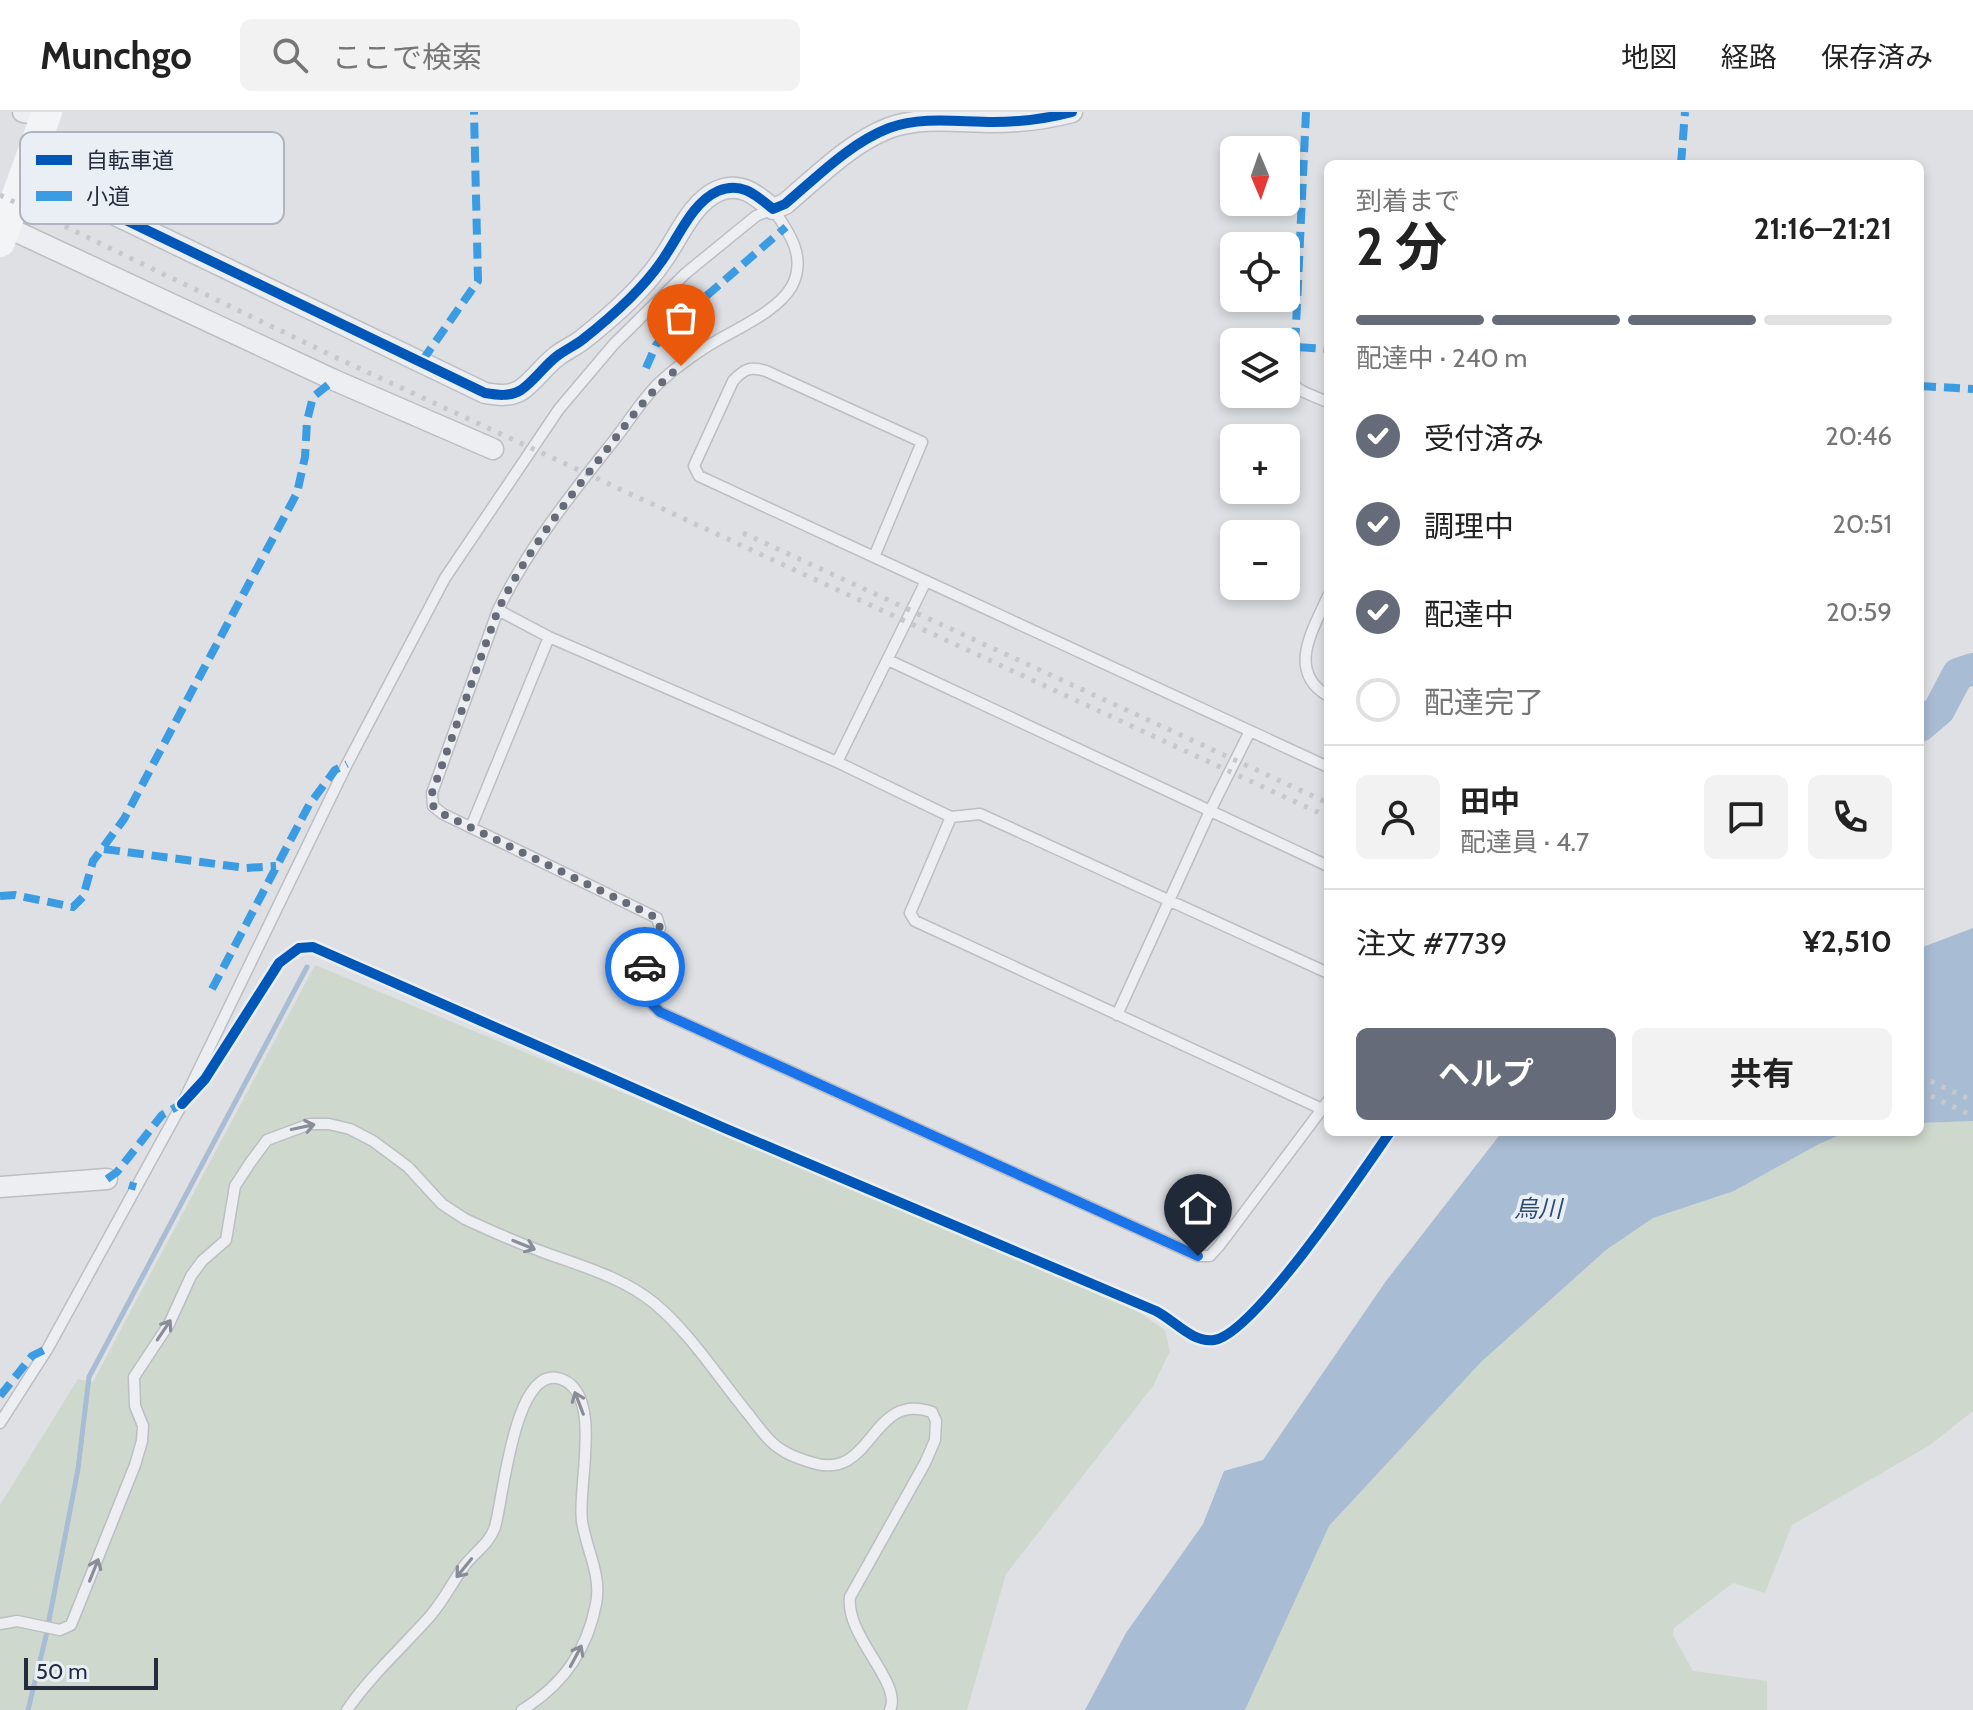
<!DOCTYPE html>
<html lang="ja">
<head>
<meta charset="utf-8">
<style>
  body { margin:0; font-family:Cabin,"Noto Sans JP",sans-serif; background:#f2f2f2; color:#222; height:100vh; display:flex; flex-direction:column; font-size:30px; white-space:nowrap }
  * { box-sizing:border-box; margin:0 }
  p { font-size:26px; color:#767676 }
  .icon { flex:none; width:44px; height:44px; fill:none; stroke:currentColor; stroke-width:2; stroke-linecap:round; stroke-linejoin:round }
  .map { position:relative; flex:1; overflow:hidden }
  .side { position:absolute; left:1324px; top:48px; width:600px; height:976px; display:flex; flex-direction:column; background:#fff; border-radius:12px; box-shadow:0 4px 12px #0003 }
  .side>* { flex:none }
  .needle { width:52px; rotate:178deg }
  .controls { position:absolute; left:1220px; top:24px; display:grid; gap:16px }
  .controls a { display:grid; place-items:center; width:80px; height:80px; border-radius:12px; background:#fff; box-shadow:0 4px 12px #0003; font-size:40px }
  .scale { position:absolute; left:24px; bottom:20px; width:134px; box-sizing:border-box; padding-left:8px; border:4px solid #242c3e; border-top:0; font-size:22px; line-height:28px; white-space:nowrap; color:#242c3e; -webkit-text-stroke:6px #eaeef5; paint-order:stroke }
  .pin { position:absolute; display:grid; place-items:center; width:68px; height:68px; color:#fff; margin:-82px -34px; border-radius:50% 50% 50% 0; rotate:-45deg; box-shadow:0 0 8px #0007 }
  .pin .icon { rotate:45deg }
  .courier { position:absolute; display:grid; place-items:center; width:80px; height:80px; margin:-40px; border:6px solid #1a73e8; border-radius:50%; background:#fff; color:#222; box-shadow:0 2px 10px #0007 }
  .head em { font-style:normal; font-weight:700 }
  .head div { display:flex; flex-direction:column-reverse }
  .head { display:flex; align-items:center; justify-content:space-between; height:136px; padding:0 32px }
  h1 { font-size:52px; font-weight:700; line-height:60px }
  .bar { display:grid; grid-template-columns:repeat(4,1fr); gap:12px 8px; align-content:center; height:96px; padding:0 32px }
  .bar i { height:10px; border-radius:6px; background:#e0e0e0 }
  .bar .on { background:#656b78 }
  .bar p { grid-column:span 4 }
  .line { display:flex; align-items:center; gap:20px; padding:0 32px; border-top:2px solid #e0e0e0 }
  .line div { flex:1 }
  .round { display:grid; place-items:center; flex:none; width:84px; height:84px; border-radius:12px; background:#f2f2f2 }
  ol { padding:0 32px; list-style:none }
  li { display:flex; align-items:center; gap:24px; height:88px }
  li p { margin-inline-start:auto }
  li .icon { padding:8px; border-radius:50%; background:#656b78; color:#fff; stroke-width:4 }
  li:last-child { color:#767676 }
  li i { width:44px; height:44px; border:4px solid #e0e0e0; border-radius:50% }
  .cta { display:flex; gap:16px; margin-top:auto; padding:16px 32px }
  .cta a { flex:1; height:92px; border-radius:12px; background:#656b78; color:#fff; font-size:32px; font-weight:700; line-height:92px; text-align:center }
  .cta a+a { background:#f2f2f2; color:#222 }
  header { display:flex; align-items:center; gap:48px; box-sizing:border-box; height:112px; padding:0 40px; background:#fff; border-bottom:2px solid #e0e0e0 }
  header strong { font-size:38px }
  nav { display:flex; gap:44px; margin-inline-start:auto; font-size:28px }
  .search { width:560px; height:72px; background:#f2f2f2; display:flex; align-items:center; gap:20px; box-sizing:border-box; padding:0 28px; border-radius:12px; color:#767676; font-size:30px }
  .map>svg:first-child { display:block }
</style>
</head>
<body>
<header>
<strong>Munchgo</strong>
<div class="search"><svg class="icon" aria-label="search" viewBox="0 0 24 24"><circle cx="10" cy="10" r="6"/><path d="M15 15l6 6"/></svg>ここで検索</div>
<nav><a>地図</a><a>経路</a><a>保存済み</a></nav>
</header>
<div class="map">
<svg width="1973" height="1598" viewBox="0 0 1973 1598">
  <rect width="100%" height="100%" fill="#dee0e4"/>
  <!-- green -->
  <path fill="#ced8cd" d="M 315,853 L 1119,1187 L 1165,1218 L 1170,1239 L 1153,1274 L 1006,1462 L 967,1598 L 0,1598 L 0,1393 L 78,1267 L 93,1270 Z
    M 1973,1009 L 1973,1299 L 1930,1333 L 1792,1413 L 1765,1481 L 1733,1471 L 1674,1516 L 1673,1523 L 1693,1559 L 1767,1569 L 1767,1598 L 1245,1598 L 1329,1414 L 1481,1250 L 1606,1138 L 1653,1106 L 1734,1079 L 1819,1032 L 1847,1020 L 1920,1020 L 1920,1011 Z"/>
  <!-- water -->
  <path fill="#a8bcd3" d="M 1973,816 L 1973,1009 L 1920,1011 L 1920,836 Z
    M 1502,1020 L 1847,1020 L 1819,1032 L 1734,1079 L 1653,1106 L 1606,1138 L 1481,1250 L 1329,1414 L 1245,1598 L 1085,1598 L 1126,1521 L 1203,1412 L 1224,1359 L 1263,1348 L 1386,1169 Z"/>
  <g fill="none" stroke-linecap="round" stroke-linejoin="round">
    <!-- stream -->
    <path stroke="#a8bcd3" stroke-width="5" d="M 28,1598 L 46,1524 L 78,1357 L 89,1265 L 307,855"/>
    <!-- river -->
    <path stroke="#a8bcd3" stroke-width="32" d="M 1920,614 L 1939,598 L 1958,562 L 1973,557"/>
    <!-- lane casing -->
    <g stroke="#bcbec2" stroke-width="13">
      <path id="lane" d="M 1295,235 C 1290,278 1288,274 1328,290
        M 874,445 L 922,330 L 766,259 C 750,254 744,257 733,269 L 694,354 L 699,364 L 926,469 L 1328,655
        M 1328,484 C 1313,518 1286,559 1328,584
        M 498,498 L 549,525 L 837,650 L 951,705 L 980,702 L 1328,861
        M 888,548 L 1328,754
        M 837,650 L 926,469
        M 951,705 L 910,801 L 915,809 L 1322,997
        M 471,715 L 549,525
        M 1117,903 L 1210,699 L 1250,619
        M 0,1311 L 48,1236 L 182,992 L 347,652 L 445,466 L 559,297 L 614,232 L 686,161 L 756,104 L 773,97 C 789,120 807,145 792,174 C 776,202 730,219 703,237 C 689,246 673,258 660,270 C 643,286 629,309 615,327 C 572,381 528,436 498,498 L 432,681 L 433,694 L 443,702 L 657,806 L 660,816 C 646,852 626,869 660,900 L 1198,1144 L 1210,1144 L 1219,1134 L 1328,989
        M 0,1512 L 17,1509 L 60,1518 L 71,1513 L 135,1353 L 142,1329 L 143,1314 L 135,1294 L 134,1265 L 169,1212 L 191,1164 L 202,1149 L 226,1128 L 235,1074 L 250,1051 L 267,1028 L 310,1012 L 329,1012 L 350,1017 L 373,1029 L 408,1055 L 442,1092 L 465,1107 C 491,1119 517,1131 543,1140 C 581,1154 622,1165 654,1191 C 689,1220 716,1262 745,1298 C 756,1311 767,1329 782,1338 C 790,1344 801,1347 810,1350 C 874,1372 869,1278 932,1300 L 936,1309 L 935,1328 L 925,1351 L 850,1485 C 845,1524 903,1571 890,1598
        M 347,1598 C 371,1563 403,1535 431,1503 C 444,1488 453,1469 465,1453 C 476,1439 489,1432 495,1415 C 503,1389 514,1250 561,1267 C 604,1282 577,1375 582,1409 C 586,1437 602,1463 596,1492 C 587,1539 563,1573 522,1598"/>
    </g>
    <!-- street casing -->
    <g stroke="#bcbec2" stroke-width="23">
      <path id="street" d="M 23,0 L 46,4
        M 26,60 L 485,281 C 497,283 510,285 521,278 C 534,269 544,254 557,244 C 565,238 574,234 582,228 C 610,206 641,179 661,150 C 678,127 691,91 718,79 C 741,69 756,83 773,97 L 785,92 C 817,65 850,31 889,16 C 922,4 959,10 993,10 C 1019,10 1046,7 1072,0
        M 0,112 L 334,268 L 493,337
        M 0,1075 L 107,1067"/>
    </g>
    <!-- lane -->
    <use href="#lane" stroke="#edeef1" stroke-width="10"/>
    <!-- street -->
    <use href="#street" stroke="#edeef1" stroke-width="20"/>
    <!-- secondary -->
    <path stroke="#f2f4f5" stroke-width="30" d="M 0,130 L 47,0"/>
    <!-- rail -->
    <path stroke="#c6c8cc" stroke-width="5" stroke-dasharray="4 8" stroke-linecap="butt" d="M 0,83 L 339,247 L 1328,705
      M 743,421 L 1328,691
      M 1920,964 L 1973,989
      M 1920,979 L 1973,1004"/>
    <!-- quiet -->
    <path stroke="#3c9ce3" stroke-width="8" stroke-dasharray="16 8" stroke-linecap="butt" d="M 1306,0 L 1295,235 L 1328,237
      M 1681,52 L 1685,0
      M 422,249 L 478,169 L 474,0
      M 646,256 L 656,233 L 675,211 L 786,115
      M 1920,274 L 1973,277
      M 104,737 L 246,756 L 276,754
      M 0,784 L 15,783 L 73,795 L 83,785 L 93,749 L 124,707 L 297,381 L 305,345 L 307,309 L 313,285 L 334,268
      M 212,877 L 309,693 L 335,658 L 347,652
      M 107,1067 L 117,1060 L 162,1003 L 182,992
      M 129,1073 L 136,1075
      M 0,1284 L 32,1244 L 48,1236"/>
    <!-- cycleway casing -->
    <g stroke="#eaeef5" stroke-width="15">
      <path id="cycleway" d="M 26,60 L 485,281 C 497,283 510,285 521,278 C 534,269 544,254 557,244 C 565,238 574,234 582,228 C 610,206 641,179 661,150 C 678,127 691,91 718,79 C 741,69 756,83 773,97 L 785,92 C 817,65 850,31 889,16 C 922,4 959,10 993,10 C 1019,10 1046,7 1072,0
        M 182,992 L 205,967 L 279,851 L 299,836 L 313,835 L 722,1015 L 1156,1199 C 1174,1208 1192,1231 1214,1228 C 1253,1223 1364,1058 1390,1020"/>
    </g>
    <!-- cycleway -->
    <use href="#cycleway" stroke="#0057b8" stroke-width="10"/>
  </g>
  <!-- one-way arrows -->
  <defs><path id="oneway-shaft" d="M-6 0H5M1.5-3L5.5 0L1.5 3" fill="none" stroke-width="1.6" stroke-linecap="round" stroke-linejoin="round" transform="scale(2)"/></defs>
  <g stroke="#888d98">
    <use href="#oneway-shaft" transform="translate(303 1015) rotate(-12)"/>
    <use href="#oneway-shaft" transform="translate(524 1133) rotate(22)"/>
    <use href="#oneway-shaft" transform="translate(164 1218) rotate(-56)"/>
    <use href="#oneway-shaft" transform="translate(579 1291) rotate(-111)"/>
    <use href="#oneway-shaft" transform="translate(464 1456) rotate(129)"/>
    <use href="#oneway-shaft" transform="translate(94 1458) rotate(-68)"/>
    <use href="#oneway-shaft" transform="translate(576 1544) rotate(-62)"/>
  </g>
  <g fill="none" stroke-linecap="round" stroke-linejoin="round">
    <!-- done -->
    <path stroke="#656b78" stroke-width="8" stroke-dasharray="0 14.4" d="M 645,855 L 660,816 L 657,806 L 443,702 L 433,694 L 432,681 L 498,498 C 527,439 568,387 608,336 C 631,306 651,277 681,254"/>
    <!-- route -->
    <path stroke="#1a73e8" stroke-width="10" d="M 645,855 C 637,877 644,885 660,900 L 1198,1144"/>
  </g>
  <g text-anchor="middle" stroke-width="8" stroke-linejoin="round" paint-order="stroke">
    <!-- water labels -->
    <g font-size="24" font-style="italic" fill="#2a4976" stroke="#eaeef5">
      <text x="1538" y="1105">烏川</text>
    </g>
  </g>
  <!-- legend -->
  <rect x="20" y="20" width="264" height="92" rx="12" fill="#eaeef5" stroke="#afb4be" stroke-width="2"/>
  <rect x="36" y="43" width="36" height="10" fill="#0057b8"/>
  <rect x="36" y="79" width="36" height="10" fill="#3c9ce3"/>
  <g font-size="22" fill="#242c3e">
    <text x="86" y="56">自転車道</text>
    <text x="86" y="92">小道</text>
  </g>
</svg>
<div class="controls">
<a><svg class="needle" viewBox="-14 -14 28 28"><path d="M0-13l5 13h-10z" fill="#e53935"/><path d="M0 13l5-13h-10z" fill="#767676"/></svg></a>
<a><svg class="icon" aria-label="locate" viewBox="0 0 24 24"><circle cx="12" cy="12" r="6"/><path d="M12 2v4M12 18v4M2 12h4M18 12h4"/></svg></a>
<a><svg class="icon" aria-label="layers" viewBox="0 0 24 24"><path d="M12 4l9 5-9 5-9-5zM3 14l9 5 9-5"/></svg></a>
<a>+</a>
<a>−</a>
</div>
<div class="scale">50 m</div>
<div class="pin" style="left:681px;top:254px;background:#ea580c"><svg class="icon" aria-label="bag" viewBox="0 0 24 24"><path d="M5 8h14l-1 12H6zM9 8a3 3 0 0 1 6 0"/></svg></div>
<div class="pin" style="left:1198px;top:1144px;background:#1f2937"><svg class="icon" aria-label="home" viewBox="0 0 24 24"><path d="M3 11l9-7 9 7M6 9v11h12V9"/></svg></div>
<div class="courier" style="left:645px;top:855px"><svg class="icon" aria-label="car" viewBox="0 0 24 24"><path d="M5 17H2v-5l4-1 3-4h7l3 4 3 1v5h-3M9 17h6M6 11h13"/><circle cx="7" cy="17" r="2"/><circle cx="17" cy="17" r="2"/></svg></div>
<section class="side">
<div class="head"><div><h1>2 分</h1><p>到着まで</p></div><em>21:16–21:21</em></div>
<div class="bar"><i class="on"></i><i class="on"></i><i class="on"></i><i></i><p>配達中 · 240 m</p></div>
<ol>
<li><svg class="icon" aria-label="check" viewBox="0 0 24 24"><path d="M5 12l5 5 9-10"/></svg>受付済み<p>20:46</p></li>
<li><svg class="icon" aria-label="check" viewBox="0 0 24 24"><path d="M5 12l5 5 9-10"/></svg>調理中<p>20:51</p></li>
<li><svg class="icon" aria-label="check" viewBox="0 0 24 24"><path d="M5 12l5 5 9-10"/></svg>配達中<p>20:59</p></li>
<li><i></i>配達完了</li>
</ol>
<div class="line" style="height:144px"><a class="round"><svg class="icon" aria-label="person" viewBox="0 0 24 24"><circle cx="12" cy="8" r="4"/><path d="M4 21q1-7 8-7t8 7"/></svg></a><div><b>田中</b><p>配達員 · 4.7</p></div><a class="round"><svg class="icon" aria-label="chat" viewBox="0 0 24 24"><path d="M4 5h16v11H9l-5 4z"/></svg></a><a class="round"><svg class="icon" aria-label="phone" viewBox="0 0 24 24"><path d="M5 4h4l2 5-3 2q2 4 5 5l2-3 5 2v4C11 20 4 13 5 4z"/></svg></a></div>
<div class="line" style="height:104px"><div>注文 #7739</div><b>¥2,510</b></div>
<div class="cta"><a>ヘルプ</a><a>共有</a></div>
</section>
</div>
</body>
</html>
